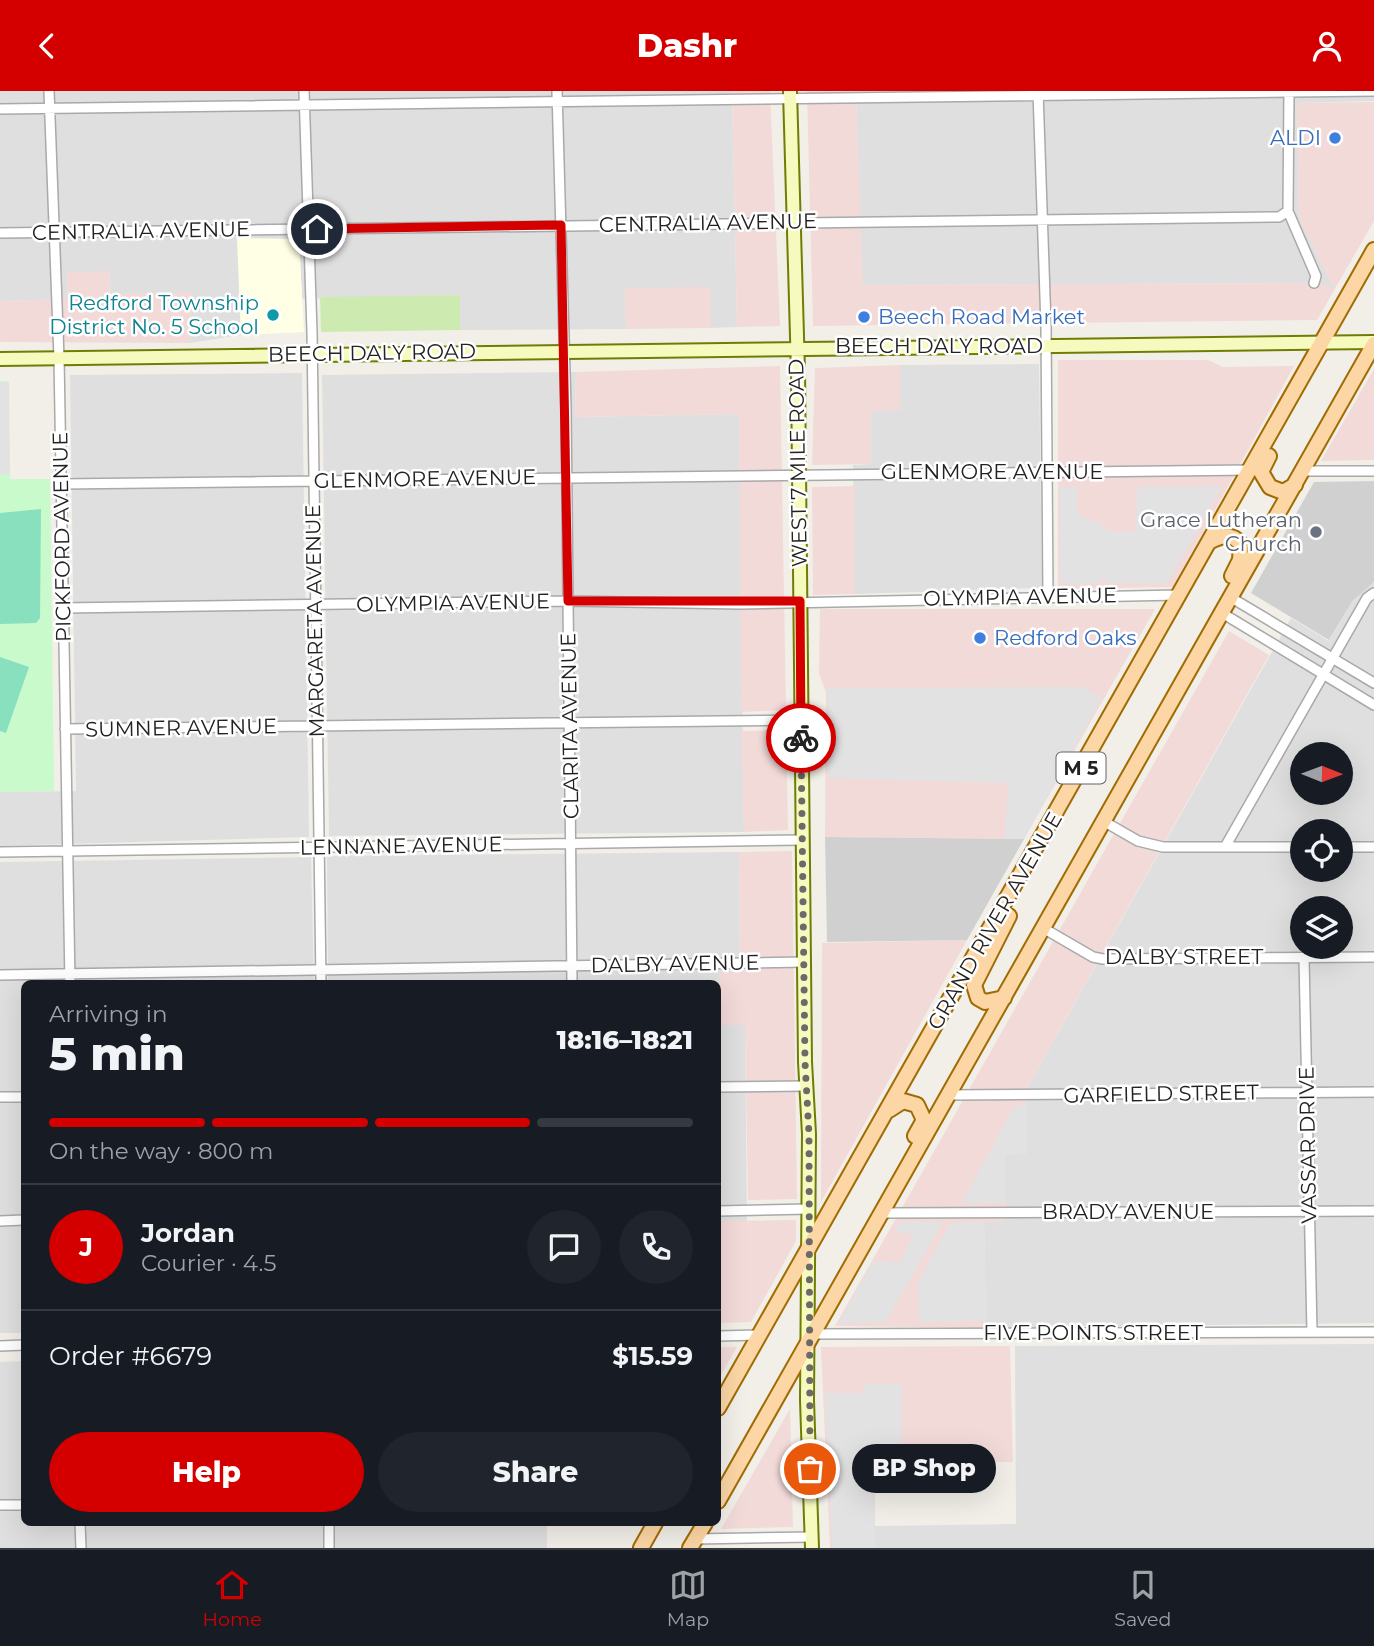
<!DOCTYPE html>
<html lang="en">
<head>
<meta charset="utf-8">
<style>
  body { margin:0; font-family:Montserrat,sans-serif; background:#20242c; color:#f1f3f6; height:100vh; display:flex; flex-direction:column; font-size:26px; white-space:nowrap }
  * { box-sizing:border-box; margin:0 }
  p { font-size:23px; color:#9ea1a6 }
  .icon { flex:none; width:38px; height:38px; fill:none; stroke:currentColor; stroke-width:2; stroke-linecap:round; stroke-linejoin:round }
  .map { position:relative; flex:1; overflow:hidden }
  .panel { position:absolute; left:21px; top:889px; width:700px; height:546px; display:flex; flex-direction:column; background:#171b24; border-radius:10px; box-shadow:0 7px 28px #0002 }
  .panel>* { flex:none }
  .needle { width:46px; rotate:91deg }
  .tools { position:absolute; left:1290px; top:651px; display:grid; gap:14px }
  .tools a { display:grid; place-items:center; width:63px; height:63px; border-radius:50%; background:#171b24; box-shadow:0 7px 28px #0002; font-size:35px }
  .pin { position:absolute; display:grid; place-items:center; width:60px; height:60px; color:#fff; margin:-30px; border:4px solid #fff; border-radius:50%; box-shadow:0 2px 7px #0007 }
  .courier { position:absolute; display:grid; place-items:center; width:70px; height:70px; margin:-35px; border:5px solid #d40000; border-radius:50%; background:#fff; color:#222; box-shadow:0 2px 9px #0007 }
  .bubble { position:absolute; height:49px; border-radius:24px; background:#171b24; box-shadow:0 7px 28px #0002; font-size:23px; font-weight:800; line-height:49px; text-align:center }
  .headline em { font-style:normal; font-weight:800 }
  .headline div { display:flex; flex-direction:column-reverse }
  .headline { display:flex; align-items:center; justify-content:space-between; height:119px; padding:0 28px }
  h1 { font-size:46px; font-weight:800; line-height:52px }
  .bar { display:grid; grid-template-columns:repeat(4,1fr); gap:10px 7px; align-content:center; height:84px; padding:0 28px }
  .bar i { height:9px; border-radius:5px; background:#363941 }
  .bar .active { background:#d40000 }
  .bar p { grid-column:span 4 }
  .line { display:flex; align-items:center; gap:18px; padding:0 28px; border-top:2px solid #363941 }
  .line div { flex:1 }
  .round { display:grid; place-items:center; flex:none; width:74px; height:74px; border-radius:37px; background:#20242c }
  .button { display:flex; gap:14px; margin-top:auto; padding:14px 28px }
  .button a { flex:1; height:80px; border-radius:42px; background:#d40000; color:#fff; font-size:28px; font-weight:800; line-height:80px; text-align:center }
  .button a+a { background:#20242c; color:#f1f3f6 }
  header { display:flex; justify-content:space-between; align-items:center; height:91px; padding:0 28px; background:#d40000; color:#fff; font-size:32px; font-weight:800 }
  .tab-bar { display:flex; justify-content:space-around; align-items:center; height:98px; border-top:2px solid #363941; background:#171b24; font-size:19px; color:#9ea1a6 }
  .tab-bar a { display:grid; justify-items:center; gap:4px }
  .tab-bar .active { color:#d40000 }
  .map>svg:first-child { display:block }
</style>
</head>
<body>
<header><svg class="icon" aria-label="back" viewBox="0 0 24 24"><path d="M15 5l-7 7 7 7"/></svg>Dashr<svg class="icon" aria-label="person" viewBox="0 0 24 24"><circle cx="12" cy="8" r="4"/><path d="M4 21q1-7 8-7t8 7"/></svg></header>
<div class="map">
<svg width="1374" height="1457" viewBox="0 0 1374 1457">
  <rect width="100%" height="100%" fill="#f2efe9"/>
  <!-- residential -->
  <path fill="#e0dfdf" fill-rule="evenodd" d="M 0,0 L 732,0 L 737,236 L 711,237 L 711,197 L 625,197 L 626,238 L 460,239 L 459,204 L 302,208 L 299,148 L 238,148 L 241,244 L 190,252 L 192,202 L 111,203 L 109,180 L 68,208 L 0,210 Z
    M 856,0 L 1374,0 L 1374,10 L 1297,12 L 1299,127 L 1335,199 L 1314,192 L 862,194 Z
    M 1039,273 L 1042,497 L 855,503 L 853,374 L 871,373 L 870,319 L 900,318 L 900,274 Z
    M 576,281 L 575,326 L 739,323 L 744,741 L 329,745 L 322,284 Z
    M 302,282 L 309,746 L 0,755 L 0,701 L 76,700 L 70,284 Z
    M 1371,492 L 1374,492 L 1374,1232 L 986,1237 L 984,1131 L 1005,1129 L 1005,1063 L 1027,1063 L 1026,999 L 1291,527 L 1329,550 L 1353,509 ZM 1302,663 L 1340,663 L 1340,702 L 1302,702 ZM 1302,740 L 1340,740 L 1340,779 L 1302,779 ZM 1302,817 L 1340,817 L 1340,856 L 1302,856 Z
    M 739,761 L 740,882 L 719,934 L 745,934 L 747,1130 L 718,1130 L 718,892 L 328,892 L 327,765 Z
    M 311,766 L 314,892 L 24,892 L 24,1242 L 0,1242 L 0,771 Z
    M 1374,1253 L 1374,1457 L 875,1457 L 875,1435 L 1016,1433 L 1015,1255 Z
    M 24,1270 L 24,1432 L 547,1432 L 547,1457 L 0,1457 L 0,1271 Z"/>
  <!-- commercial -->
  <path fill="#f2dad9" d="M 732,0 L 770,0 L 780,235 L 737,236 Z
    M 807,0 L 856,0 L 863,194 L 1320,192 L 1334,198 L 1299,127 L 1297,12 L 1374,11 L 1374,130 L 1317,229 L 813,235 Z
    M 109,180 L 111,203 L 192,201 L 190,252 L 0,251 L 0,210 L 67,208 L 67,181 Z
    M 711,196 L 711,237 L 626,238 L 625,197 Z
    M 1058,269 L 1208,269 L 1223,276 L 1294,275 L 1173,496 L 1058,498 Z
    M 900,274 L 901,319 L 870,320 L 871,373 L 812,374 L 815,277 Z
    M 780,275 L 786,619 L 741,621 L 739,323 L 575,326 L 576,281 Z
    M 1374,278 L 1374,369 L 1321,370 Z
    M 855,395 L 855,503 L 813,504 L 812,396 Z
    M 820,518 L 1155,518 L 1024,748 L 825,746 L 826,601 L 819,583 Z
    M 1229,540 L 1269,564 L 1026,999 L 1027,1063 L 1005,1063 L 1006,1129 L 984,1132 L 986,1237 L 835,1235 Z
    M 786,639 L 788,739 L 744,741 L 741,640 Z
    M 792,760 L 797,1108 L 748,1109 L 745,934 L 719,934 L 719,882 L 740,881 L 739,761 Z
    M 967,849 L 821,1111 L 822,852 Z
    M 796,1129 L 796,1150 L 751,1231 L 718,1232 L 718,1130 Z
    M 1010,1255 L 1013,1371 L 875,1371 L 875,1457 L 830,1457 L 821,1256 Z
    M 718,1256 L 737,1256 L 718,1289 Z
    M 790,1318 L 793,1436 L 721,1438 Z"/>
  <!-- education -->
  <path fill="#ffffe5" d="M 237,147 L 299,148 L 304,241 L 241,244 Z"/>
  <!-- religious -->
  <path fill="#d0d0d0" d="M 1374,390 L 1374,491 L 1353,509 L 1329,549 L 1251,502 L 1314,391 Z
    M 825,746 L 1024,748 L 967,849 L 827,851 Z"/>
  <!-- grass -->
  <path fill="#cdebb0" d="M 460,204 L 460,239 L 321,241 L 320,206 Z"/>
  <!-- park -->
  <path fill="#c8facc" d="M 0,290 L 8,290 L 10,388 L 50,388 L 54,700 L 0,701 Z"/>
  <!-- pitch -->
  <path fill="#88e0be" d="M 41,418 L 40,527 L 36,532 L 0,533 L 0,422 Z
    M 0,566 L 29,576 L 6,642 L 0,640 Z"/>
  <!-- parking -->
  <path fill="#e2e2e2" d="M 0,291 L 9,291 L 10,384 L 0,384 Z
    M 1222,395 L 1167,493 L 1108,492 L 1108,489 L 1101,489 L 1100,493 L 1061,493 L 1060,396 L 1077,396 L 1077,422 L 1091,430 L 1101,431 L 1101,436 L 1111,441 L 1136,441 L 1137,396 Z
    M 1081,596 L 1102,606 L 1024,748 L 1004,747 L 1009,692 L 828,687 L 827,597 Z
    M 1014,1015 L 1027,1015 L 1027,1063 L 1005,1064 L 1005,1112 L 962,1112 Z
    M 899,1131 L 943,1131 L 885,1231 L 839,1232 L 873,1170 L 900,1171 L 914,1143 L 896,1141 Z
    M 984,1131 L 986,1230 L 919,1231 L 918,1191 L 950,1132 Z
    M 865,1293 L 902,1293 L 902,1367 L 874,1370 L 875,1457 L 832,1457 L 825,1302 L 865,1302 Z"/>
  <g fill="none" stroke-linecap="round" stroke-linejoin="round">
    <!-- minor casing -->
    <g stroke="#a9a9a9" stroke-width="12">
      <path id="minor" d="M 49,0 L 59,267 L 70,892
        M 304,0 L 312,241 L 321,892
        M 557,0 L 566,316 L 572,892
        M 1038,0 L 1046,235 L 1048,505
        M 1289,0 L 1288,120 L 1316,185 L 1314,192
        M 0,18 L 1374,0
        M 0,142 L 1279,126 L 1288,120
        M 1303,380 L 1374,380
        M 61,393 L 1251,379
        M 1230,506 L 1374,592
        M 63,517 L 568,510 L 741,513 L 1179,504
        M 1222,522 L 1374,614
        M 65,638 L 801,629
        M 1105,731 L 1138,750 L 1163,756 L 1302,756
        M 1225,756 L 1367,507 L 1374,502
        M 1340,756 L 1374,756
        M 0,761 L 802,749
        M 1043,837 L 1093,866 L 1103,868 L 1374,866
        M 1304,867 L 1312,1241
        M 0,884 L 804,871
        M 718,996 L 806,995
        M 949,1004 L 1374,1001
        M 0,1006 L 24,1006
        M 718,1120 L 809,1118
        M 882,1122 L 1374,1120
        M 0,1130 L 24,1129
        M 813,1243 L 1374,1241
        M 718,1245 L 759,1244
        M 0,1255 L 24,1254
        M 0,1414 L 24,1414
        M 80,1432 L 81,1457
        M 329,1432 L 329,1457
        M 695,1448 L 812,1446"/>
    </g>
    <!-- secondary casing -->
    <g stroke="#707d05" stroke-width="16">
      <path id="secondary" d="M 790,0 L 798,280 L 805,971 L 809,1043 L 807,1309 L 812,1457
        M 0,268 L 1374,251"/>
    </g>
    <!-- primary casing -->
    <g stroke="#a06b00" stroke-width="18">
      <path id="primary" d="M 1269,365 L 1261,381 L 1270,396 L 1283,401 L 1295,394
        M 1209,451 C 1221,444 1232,442 1241,453 L 1240,469 L 1232,485
        M 1004,907 L 985,911 L 978,907 L 974,894 L 1009,825
        M 889,1019 L 903,1010 L 917,1014 L 924,1029 L 915,1045
        M 718,1317 L 1374,159
        M 718,1410 L 1374,253
        M 641,1457 L 655,1432
        M 690,1457 L 705,1432"/>
    </g>
    <!-- minor -->
    <use href="#minor" stroke="#fff" stroke-width="9"/>
    <!-- secondary -->
    <use href="#secondary" stroke="#f7fabf" stroke-width="12"/>
    <!-- primary -->
    <use href="#primary" stroke="#fcd6a4" stroke-width="14"/>
  </g>
  <g fill="none" stroke-linecap="round" stroke-linejoin="round">
    <!-- done -->
    <path stroke="#6b6a68" stroke-width="7" stroke-dasharray="0 12.6" d="M 801,647 L 805,971 L 809,1043 L 810,1378"/>
    <!-- route -->
    <path stroke="#d40000" stroke-width="9" d="M 317,138 L 561,134 L 568,510 L 800,510 L 801,647"/>
  </g>
  <!-- markers -->
  <g fill="#3f7fe0" stroke="#fff" stroke-width="2.5">
    <circle cx="1335" cy="47" r="7"/>
    <circle cx="864" cy="226" r="7"/>
    <circle cx="980" cy="547" r="7"/>
  </g>
  <circle fill="#0f9aa8" stroke="#fff" stroke-width="2.5" cx="273" cy="224" r="7"/>
  <circle fill="#6b7280" stroke="#fff" stroke-width="2.5" cx="1316" cy="441" r="7"/>
  <g text-anchor="middle" stroke-width="5" stroke-linejoin="round" paint-order="stroke">
    <!-- shield labels -->
    <rect fill="#fff" stroke="#646464" stroke-width="2" x="1056.5" y="661.5" width="49" height="31" rx="5"/>
    <g font-size="19" font-weight="bold" fill="#222">
      <text x="1081" y="684">M 5</text>
    </g>
    <!-- shop labels -->
    <g font-size="21" fill="#366cbe" stroke="#fff" text-anchor="start">
      <text x="1321" y="54" text-anchor="end">ALDI</text>
      <text x="878" y="233">Beech Road Market</text>
      <text x="994" y="554">Redford Oaks</text>
    </g>
    <!-- street labels -->
    <g font-size="21" fill="#222" stroke="#fff">
      <text transform="translate(708 132) rotate(-1)" y="7">CENTRALIA AVENUE</text>
      <text transform="translate(141 140) rotate(-1)" y="7">CENTRALIA AVENUE</text>
      <text x="939" y="262">BEECH DALY ROAD</text>
      <text transform="translate(372 262) rotate(-1)" y="7">BEECH DALY ROAD</text>
      <text transform="translate(798 372) rotate(-91)" y="7">WEST 7 MILE ROAD</text>
      <text x="992" y="388">GLENMORE AVENUE</text>
      <text transform="translate(425 388) rotate(-1)" y="7">GLENMORE AVENUE</text>
      <text transform="translate(62 446) rotate(-91)" y="7">PICKFORD AVENUE</text>
      <text transform="translate(1020 506) rotate(-1)" y="7">OLYMPIA AVENUE</text>
      <text transform="translate(453 512) rotate(-1)" y="7">OLYMPIA AVENUE</text>
      <text transform="translate(315 530) rotate(-91)" y="7">MARGARETA AVENUE</text>
      <text transform="translate(570 635) rotate(-91)" y="7">CLARITA AVENUE</text>
      <text transform="translate(181 637) rotate(-1)" y="7">SUMNER AVENUE</text>
      <text transform="translate(401 755) rotate(-1)" y="7">LENNANE AVENUE</text>
      <text transform="translate(995 830) rotate(-60)" y="7">GRAND RIVER AVENUE</text>
      <text x="1184" y="873">DALBY STREET</text>
      <text transform="translate(675 873) rotate(-1)" y="7">DALBY AVENUE</text>
      <text transform="translate(1161 1003) rotate(-1)" y="7">GARFIELD STREET</text>
      <text transform="translate(1308 1054) rotate(-91)" y="7">VASSAR DRIVE</text>
      <text x="1128" y="1128">BRADY AVENUE</text>
      <text x="1093" y="1249">FIVE POINTS STREET</text>
    </g>
    <!-- culture labels -->
    <g font-size="21" fill="#0d838f" stroke="#fff" text-anchor="end">
      <text x="259" y="219">Redford Township<tspan x="259" dy="24">District No. 5 School</tspan></text>
    </g>
    <!-- worship labels -->
    <g font-size="21" fill="#5b616d" stroke="#fff" text-anchor="end">
      <text x="1302" y="436">Grace Lutheran<tspan x="1302" dy="24">Church</tspan></text>
    </g>
  </g>
</svg>
<div class="tools">
<a><svg class="needle" viewBox="-14 -14 28 28"><path d="M0-13l5 13h-10z" fill="#e53935"/><path d="M0 13l5-13h-10z" fill="#9ea1a6"/></svg></a>
<a><svg class="icon" aria-label="locate" viewBox="0 0 24 24"><circle cx="12" cy="12" r="6"/><path d="M12 2v4M12 18v4M2 12h4M18 12h4"/></svg></a>
<a><svg class="icon" aria-label="layers" viewBox="0 0 24 24"><path d="M12 4l9 5-9 5-9-5zM3 14l9 5 9-5"/></svg></a>
</div>
<div class="pin" style="left:810px;top:1378px;background:#ea580c"><svg class="icon" aria-label="bag" viewBox="0 0 24 24"><path d="M5 8h14l-1 12H6zM9 8a3 3 0 0 1 6 0"/></svg></div>
<div class="pin" style="left:317px;top:138px;background:#1f2937"><svg class="icon" aria-label="home" viewBox="0 0 24 24"><path d="M3 11l9-7 9 7M6 9v11h12V9"/></svg></div>
<div class="courier" style="left:801px;top:647px"><svg class="icon" aria-label="bike" viewBox="0 0 24 24"><circle cx="6" cy="16" r="4"/><circle cx="18" cy="16" r="4"/><path d="M6 16l4-8h5l3 8M10 8l3 8H6M13 5h3"/></svg></div>
<div class="bubble" style="left:852px;top:1353px;width:144px">BP Shop</div>
<section class="panel">
<div class="headline"><div><h1>5 min</h1><p>Arriving in</p></div><em>18:16–18:21</em></div>
<div class="bar"><i class="active"></i><i class="active"></i><i class="active"></i><i></i><p>On the way · 800 m</p></div>
<div class="line" style="height:126px"><b class="round" style="background:#d40000;color:#fff">J</b><div><b>Jordan</b><p>Courier · 4.5</p></div><a class="round"><svg class="icon" aria-label="chat" viewBox="0 0 24 24"><path d="M4 5h16v11H9l-5 4z"/></svg></a><a class="round"><svg class="icon" aria-label="phone" viewBox="0 0 24 24"><path d="M5 4h4l2 5-3 2q2 4 5 5l2-3 5 2v4C11 20 4 13 5 4z"/></svg></a></div>
<div class="line" style="height:91px"><div>Order #6679</div><b>$15.59</b></div>
<div class="button"><a>Help</a><a>Share</a></div>
</section>
</div>
<nav class="tab-bar">
<a class="active"><svg class="icon" aria-label="home" viewBox="0 0 24 24"><path d="M3 11l9-7 9 7M6 9v11h12V9"/></svg>Home</a>
<a><svg class="icon" aria-label="map" viewBox="0 0 24 24"><path d="M3 6l6-2 6 2 6-2v14l-6 2-6-2-6 2zM9 4v14M15 6v14"/></svg>Map</a>
<a><svg class="icon" aria-label="saved" viewBox="0 0 24 24"><path d="M7 4h10v16l-5-4-5 4z"/></svg>Saved</a>
</nav>
</body>
</html>
